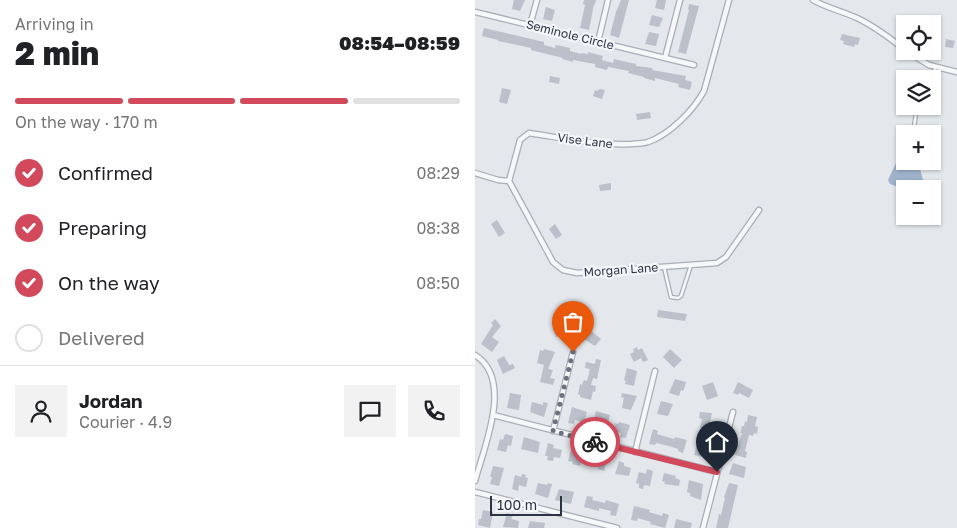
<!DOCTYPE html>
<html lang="en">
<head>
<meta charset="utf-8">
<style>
  body { margin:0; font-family:"Golos Text",sans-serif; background:#f2f2f2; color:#202124; height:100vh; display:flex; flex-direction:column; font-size:19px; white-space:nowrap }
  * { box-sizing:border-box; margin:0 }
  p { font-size:16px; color:#757577 }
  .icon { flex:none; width:28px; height:28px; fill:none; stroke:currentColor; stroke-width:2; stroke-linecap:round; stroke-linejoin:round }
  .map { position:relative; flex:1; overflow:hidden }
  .details { display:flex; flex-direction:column; background:#fff; width:475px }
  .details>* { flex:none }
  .buttons { position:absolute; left:421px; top:15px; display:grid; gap:10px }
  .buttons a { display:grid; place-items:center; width:45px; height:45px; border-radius:0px; background:#fff; box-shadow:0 1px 4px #0004; font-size:25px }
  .scale { position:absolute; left:15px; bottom:12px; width:72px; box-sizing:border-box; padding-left:5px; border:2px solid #2b3445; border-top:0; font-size:14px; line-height:18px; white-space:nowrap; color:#2b3445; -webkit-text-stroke:4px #f4f6f9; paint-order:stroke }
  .pin { position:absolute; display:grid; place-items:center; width:42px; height:42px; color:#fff; margin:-51px -21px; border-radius:50% 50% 50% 0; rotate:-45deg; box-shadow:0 0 5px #0007 }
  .pin .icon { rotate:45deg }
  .courier { position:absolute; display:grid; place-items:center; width:50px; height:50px; margin:-25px; border:4px solid #d1495b; border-radius:50%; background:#fff; color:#222; box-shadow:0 1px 6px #0007 }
  .headline em { font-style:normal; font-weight:800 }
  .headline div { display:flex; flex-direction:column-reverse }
  .headline { display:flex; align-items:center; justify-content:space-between; height:85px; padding:0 15px }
  h1 { font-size:32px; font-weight:800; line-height:38px }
  .bar { display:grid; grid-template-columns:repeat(4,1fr); gap:8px 5px; align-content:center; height:60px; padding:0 15px }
  .bar i { height:6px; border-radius:4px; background:#e0e0e0 }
  .bar .active { background:#d1495b }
  .bar p { grid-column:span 4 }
  .line { display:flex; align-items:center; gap:12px; padding:0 15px; border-top:1px solid #e0e0e0 }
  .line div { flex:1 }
  .round { display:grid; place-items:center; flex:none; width:52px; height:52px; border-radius:0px; background:#f2f2f2 }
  ol { padding:0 15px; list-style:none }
  li { display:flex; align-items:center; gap:15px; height:55px }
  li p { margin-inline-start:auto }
  li .icon { padding:5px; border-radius:50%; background:#d1495b; color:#fff; stroke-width:4 }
  li:last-child { color:#757577 }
  li i { width:28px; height:28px; border:2px solid #e0e0e0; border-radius:50% }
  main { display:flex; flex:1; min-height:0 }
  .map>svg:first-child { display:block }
</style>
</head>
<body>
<main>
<section class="details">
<div class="headline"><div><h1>2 min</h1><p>Arriving in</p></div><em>08:54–08:59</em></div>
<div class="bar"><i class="active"></i><i class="active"></i><i class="active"></i><i></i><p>On the way · 170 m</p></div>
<ol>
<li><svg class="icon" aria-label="check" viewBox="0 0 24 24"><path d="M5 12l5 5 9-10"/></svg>Confirmed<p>08:29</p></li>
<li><svg class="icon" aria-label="check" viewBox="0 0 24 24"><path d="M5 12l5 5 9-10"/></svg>Preparing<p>08:38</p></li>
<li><svg class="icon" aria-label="check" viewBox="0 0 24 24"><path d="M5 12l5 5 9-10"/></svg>On the way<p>08:50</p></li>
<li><i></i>Delivered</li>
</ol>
<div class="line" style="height:90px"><a class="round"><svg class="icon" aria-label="person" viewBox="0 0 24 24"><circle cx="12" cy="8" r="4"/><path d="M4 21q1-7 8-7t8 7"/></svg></a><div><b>Jordan</b><p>Courier · 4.9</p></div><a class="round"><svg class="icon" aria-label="chat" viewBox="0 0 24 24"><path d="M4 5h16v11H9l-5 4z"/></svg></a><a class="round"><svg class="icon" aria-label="phone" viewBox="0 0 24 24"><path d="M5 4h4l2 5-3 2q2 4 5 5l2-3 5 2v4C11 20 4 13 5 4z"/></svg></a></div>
</section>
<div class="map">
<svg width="482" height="528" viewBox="0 0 482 528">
  <rect width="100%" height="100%" fill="#e4e7ec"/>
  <!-- water -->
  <path fill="#9fb4cc" d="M 422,161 L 444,166 L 448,180 L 445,189 L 429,189 L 415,184 L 413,180 Z"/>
  <!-- building -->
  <path fill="#bbc0ca" d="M 39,0 L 50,0 L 45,11 L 37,9 Z
    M 109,0 L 121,0 L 120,5 L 119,4 L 114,30 L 105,28 L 110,5 L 108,4 Z
    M 146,0 L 154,0 L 144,38 L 135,35 L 141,12 Z
    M 182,0 L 191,0 L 189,10 L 180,8 Z
    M 214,4 L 224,6 L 211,54 L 203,52 L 214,10 L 213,9 Z
    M 71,7 L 80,10 L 77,21 L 68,19 Z
    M 177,15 L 188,18 L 184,27 L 174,25 Z
    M 9,28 L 69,42 L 69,45 L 80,48 L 81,45 L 95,48 L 95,51 L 106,54 L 106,53 L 113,54 L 113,52 L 128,56 L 127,60 L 138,63 L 139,59 L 161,64 L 161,66 L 178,68 L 177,70 L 211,76 L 210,80 L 217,82 L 215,90 L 203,87 L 204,84 L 180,78 L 180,81 L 169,78 L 169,77 L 153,73 L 154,71 L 133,67 L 132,70 L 120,67 L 120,64 L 98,60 L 98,62 L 87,59 L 88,58 L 56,50 L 56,48 L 23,41 L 23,40 L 7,36 Z
    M 174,32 L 184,34 L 181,46 L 170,44 Z
    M 367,34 L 385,38 L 383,45 L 380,44 L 379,47 L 368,44 L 369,41 L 365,40 Z
    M 471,39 L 480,41 L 478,48 L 470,47 Z
    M 75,76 L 85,78 L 84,84 L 74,82 Z
    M 27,88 L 36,90 L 32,104 L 24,102 Z
    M 124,89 L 130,90 L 127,99 L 118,96 L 120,90 L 123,91 Z
    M 175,112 L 176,118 L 162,120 L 161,114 Z
    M 136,183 L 136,190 L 125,191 L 124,185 Z
    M 22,220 L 30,233 L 24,237 L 16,224 Z
    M 80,224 L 87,235 L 81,239 L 74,229 Z
    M 183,310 L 212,314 L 210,321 L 182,317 Z
    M 20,319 L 26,326 L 17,337 L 24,342 L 17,352 L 6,344 L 18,325 L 16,323 Z
    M 90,320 L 95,336 L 90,338 L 89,334 L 81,337 L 78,328 L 83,326 L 82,322 Z
    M 114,329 L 126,339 L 120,346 L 107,338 Z
    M 162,347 L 163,350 L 167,348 L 173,360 L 168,362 L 166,358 L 159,362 L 155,354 L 159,352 L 158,349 Z
    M 69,349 L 80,352 L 73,369 L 78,370 L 75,378 L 80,379 L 78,385 L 65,382 L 69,365 L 62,363 L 65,350 L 68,351 Z
    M 195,349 L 207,360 L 199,368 L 188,357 Z
    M 29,356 L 34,365 L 38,364 L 40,368 L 28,374 L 22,360 Z
    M 121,359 L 126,360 L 122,379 L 118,378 L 116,385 L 121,386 L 120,392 L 118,391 L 116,400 L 105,397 L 105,395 L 103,394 L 105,384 L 107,385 L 109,380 L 112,381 L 115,369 L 110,368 L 111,362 L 120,364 Z
    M 152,368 L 162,371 L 159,386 L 150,384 L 151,381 L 149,380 Z
    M 200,379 L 211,382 L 209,389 L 208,391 L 206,390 L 204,396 L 194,393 Z
    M 238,382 L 243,396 L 232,400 L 227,386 Z
    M 263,382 L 278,390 L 274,398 L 264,393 L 263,395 L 258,393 Z
    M 35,393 L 46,395 L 44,410 L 32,408 Z
    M 147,393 L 162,396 L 156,410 L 147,408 L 149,398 L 146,397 Z
    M 186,401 L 198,404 L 193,416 L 182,414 Z
    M 57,402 L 68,405 L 68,402 L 73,403 L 69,417 L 55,412 Z
    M 97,407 L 112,412 L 109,422 L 100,420 L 99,424 L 93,423 Z
    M 121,411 L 135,415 L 131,432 L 125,430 L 126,425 L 119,423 Z
    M 225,412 L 237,413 L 233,430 L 225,428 L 227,419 L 224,418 Z
    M 273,415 L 282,417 L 280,426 L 283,427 L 282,434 L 279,433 L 278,436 L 274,435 L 270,451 L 272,452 L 271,458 L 260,455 L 267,433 L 265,433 L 267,426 L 269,426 L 270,421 L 272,422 Z
    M 144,422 L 155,425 L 151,438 L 145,437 L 146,433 L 139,431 L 140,423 L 143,424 Z
    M 178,429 L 183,431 L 182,434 L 192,437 L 199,439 L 200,437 L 212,440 L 208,453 L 203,451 L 203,449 L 194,446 L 181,443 L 180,445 L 174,444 Z
    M 30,434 L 38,436 L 36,446 L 33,445 L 31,452 L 22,450 L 25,439 L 28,440 Z
    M 49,437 L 65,442 L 63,453 L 46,449 Z
    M 223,441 L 237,443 L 233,458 L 219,455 Z
    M 73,443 L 79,445 L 78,448 L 87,450 L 85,458 L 79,457 L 78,461 L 72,460 L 73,456 L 70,456 Z
    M 96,450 L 132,459 L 129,471 L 123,469 L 123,466 L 106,462 L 105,466 L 97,464 L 98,462 L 93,461 Z
    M 144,461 L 149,463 L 149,466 L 156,468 L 154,476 L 140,474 Z
    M 258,463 L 271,467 L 269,478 L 254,474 Z
    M 18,466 L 29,468 L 24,486 L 15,484 L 17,477 L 15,477 Z
    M 172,469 L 178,471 L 175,486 L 169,485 L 168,489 L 164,488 L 164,484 L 161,483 L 164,472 L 171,474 Z
    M 189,473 L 201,476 L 200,478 L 205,480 L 204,486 L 189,484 L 190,482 L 187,481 Z
    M 47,474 L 51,475 L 50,477 L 53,478 L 51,487 L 44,485 L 43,491 L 37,489 L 40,475 L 46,477 Z
    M 214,480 L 228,484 L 226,500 L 215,496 L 215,493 L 212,492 Z
    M 63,483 L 72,485 L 73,483 L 77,484 L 73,498 L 60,494 Z
    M 254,483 L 263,485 L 253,528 L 241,528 L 244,514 L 246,515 L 250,498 L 249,497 Z
    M 84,489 L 99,492 L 96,504 L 80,500 Z
    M 112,496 L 118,497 L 117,500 L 130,503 L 131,500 L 144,504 L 141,516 L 135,515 L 136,511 L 124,508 L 124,511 L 109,507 Z
    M 159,506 L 175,510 L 174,512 L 187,516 L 188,513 L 194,515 L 190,528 L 175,524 L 176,522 L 163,518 L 162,521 L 156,520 Z
    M 8,510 L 18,512 L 15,528 L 3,525 L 4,519 L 6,519 Z
    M 32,513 L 38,515 L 36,519 L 44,521 L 43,528 L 28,527 Z
    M 201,519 L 217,523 L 216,528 L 199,528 Z
    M 55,521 L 70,523 L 69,528 L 53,528 Z"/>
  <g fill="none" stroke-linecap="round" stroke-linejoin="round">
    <!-- lane casing -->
    <g stroke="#a9aeb7" stroke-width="5">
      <path id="lane" d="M 453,79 L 461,68
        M 438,134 L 442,106
        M 189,267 L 196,297 L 203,298 L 206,296 L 216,265"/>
    </g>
    <!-- street casing -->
    <g stroke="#a9aeb7" stroke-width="7">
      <path id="street" d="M 338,0 C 352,8 367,11 382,18 C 399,26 415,38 430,50
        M 0,12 L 219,65
        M 55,25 L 62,0
        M 123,42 L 133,0
        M 431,51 L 454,65 L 482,72
        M 190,58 L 205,0
        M 0,173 L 23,180 L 34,181
        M 34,181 L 45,140 L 54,133 C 88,138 123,146 157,144 C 162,143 168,144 173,142 C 194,135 218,111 229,91 L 254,0
        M 34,181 L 78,262 L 88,270 L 102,273 L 242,263 L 251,257 L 284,210
        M 0,355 C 39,379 9,447 0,481
        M 18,415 L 242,472
        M 78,431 L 98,352
        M 160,452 L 180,371
        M 0,492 L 142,528
        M 228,528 L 258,412"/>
    </g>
    <!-- lane -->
    <use href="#lane" stroke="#f7f8fa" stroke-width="2.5"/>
    <!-- street -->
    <use href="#street" stroke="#f7f8fa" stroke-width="4.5"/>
  </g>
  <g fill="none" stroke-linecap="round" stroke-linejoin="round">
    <!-- done -->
    <path stroke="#6c737f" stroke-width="5" stroke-dasharray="0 9" d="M 98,352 L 78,431 L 120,442"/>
    <!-- route -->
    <path stroke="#d1495b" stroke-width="6" d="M 120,442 L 242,472"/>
  </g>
  <g text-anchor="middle" stroke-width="4.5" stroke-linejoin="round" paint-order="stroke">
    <!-- street labels -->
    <g font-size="12" fill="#2b3445" stroke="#f4f6f9">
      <text transform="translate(95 35) rotate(14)" y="4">Seminole Circle</text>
      <text transform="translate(110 141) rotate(7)" y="4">Vise Lane</text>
      <text transform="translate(146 270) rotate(-4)" y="4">Morgan Lane</text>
    </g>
  </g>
</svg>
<div class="buttons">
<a><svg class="icon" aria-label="locate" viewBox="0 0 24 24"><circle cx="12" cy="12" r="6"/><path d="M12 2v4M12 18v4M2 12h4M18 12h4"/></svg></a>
<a><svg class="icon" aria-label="layers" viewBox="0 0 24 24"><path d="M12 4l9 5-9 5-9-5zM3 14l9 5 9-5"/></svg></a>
<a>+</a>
<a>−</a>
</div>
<div class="scale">100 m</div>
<div class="pin" style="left:98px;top:352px;background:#ea580c"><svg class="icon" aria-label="bag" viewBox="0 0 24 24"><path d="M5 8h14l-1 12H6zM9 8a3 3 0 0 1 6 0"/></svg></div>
<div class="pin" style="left:242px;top:472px;background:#1f2937"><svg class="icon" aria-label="home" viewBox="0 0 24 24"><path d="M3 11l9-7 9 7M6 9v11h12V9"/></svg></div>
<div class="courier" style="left:120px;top:442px"><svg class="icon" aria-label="bike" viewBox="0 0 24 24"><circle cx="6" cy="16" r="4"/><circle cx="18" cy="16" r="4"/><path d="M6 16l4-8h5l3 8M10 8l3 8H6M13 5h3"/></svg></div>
</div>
</main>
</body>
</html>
